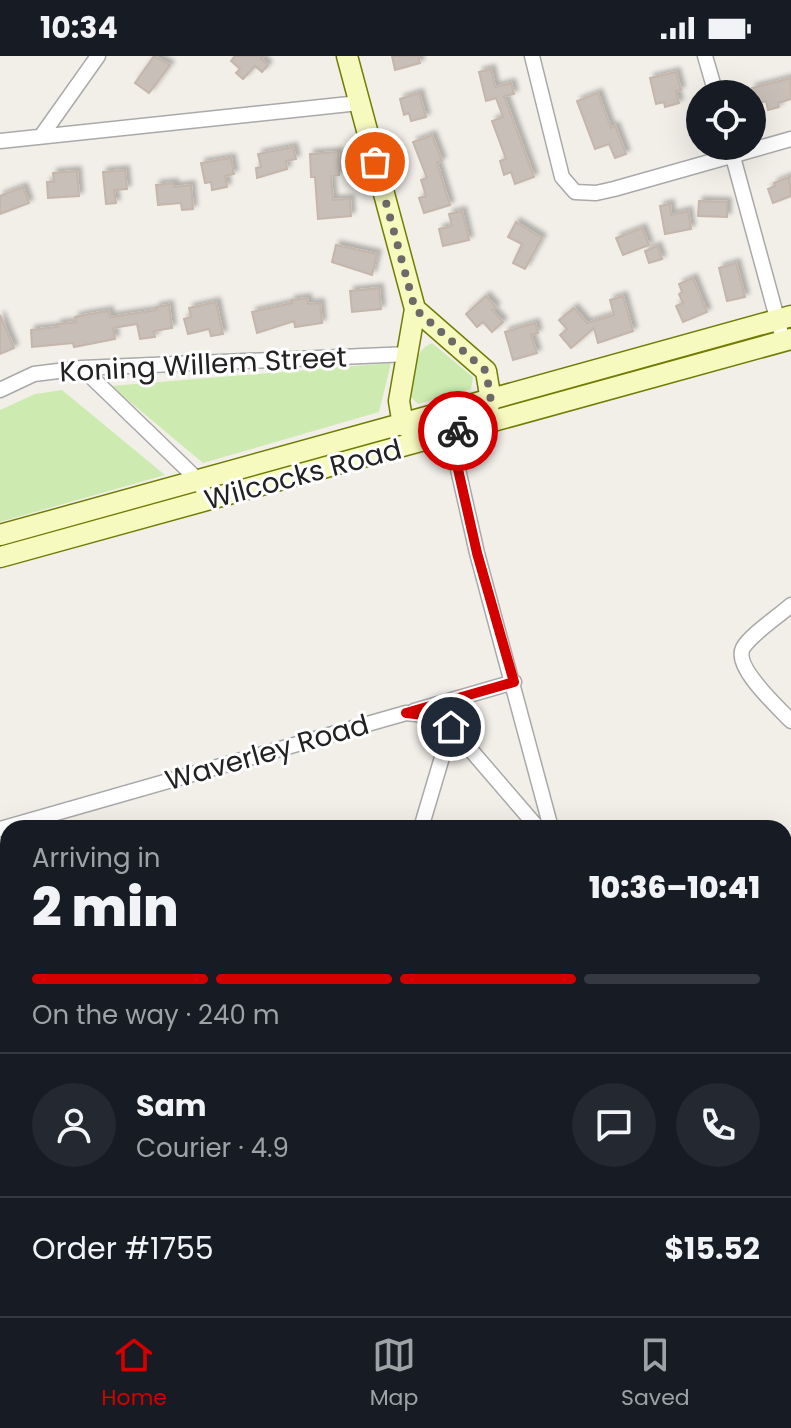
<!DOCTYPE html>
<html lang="en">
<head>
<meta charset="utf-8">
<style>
  body { margin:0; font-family:Poppins,sans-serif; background:#242831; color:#f1f3f6; height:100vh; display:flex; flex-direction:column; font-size:30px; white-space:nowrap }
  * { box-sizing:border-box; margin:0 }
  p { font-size:26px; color:#9ea1a6 }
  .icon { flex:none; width:44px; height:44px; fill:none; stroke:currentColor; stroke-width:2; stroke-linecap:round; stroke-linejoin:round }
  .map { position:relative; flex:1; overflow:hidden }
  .sheet { position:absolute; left:0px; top:764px; width:792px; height:496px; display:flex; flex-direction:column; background:#171b24; border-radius:24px 24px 0 0; box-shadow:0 8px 32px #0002 }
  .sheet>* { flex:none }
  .fabs { position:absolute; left:686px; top:24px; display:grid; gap:16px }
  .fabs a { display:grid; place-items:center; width:80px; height:80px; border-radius:50%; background:#171b24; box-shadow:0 8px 32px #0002; font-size:40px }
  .pin { position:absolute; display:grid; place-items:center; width:68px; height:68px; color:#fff; margin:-34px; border:4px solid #fff; border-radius:50%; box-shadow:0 2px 8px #0007 }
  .courier { position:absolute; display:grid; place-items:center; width:80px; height:80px; margin:-40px; border:6px solid #d40000; border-radius:50%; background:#fff; color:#222; box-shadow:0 2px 10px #0007 }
  .summary em { font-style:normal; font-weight:800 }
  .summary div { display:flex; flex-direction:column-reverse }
  .summary { display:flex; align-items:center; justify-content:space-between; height:136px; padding:0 32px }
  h1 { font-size:52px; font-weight:800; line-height:60px }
  .bar { display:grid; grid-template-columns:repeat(4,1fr); gap:12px 8px; align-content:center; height:96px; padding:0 32px }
  .bar i { height:10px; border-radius:6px; background:#363941 }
  .bar .current { background:#d40000 }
  .bar p { grid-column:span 4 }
  .line { display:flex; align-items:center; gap:20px; padding:0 32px; border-top:2px solid #363941 }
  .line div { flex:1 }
  .round { display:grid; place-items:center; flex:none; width:84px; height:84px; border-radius:42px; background:#242831 }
  .status { display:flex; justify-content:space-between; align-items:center; height:56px; padding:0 40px; background:#171b24; direction:ltr }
  .status svg { height:22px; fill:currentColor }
  .tab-bar { display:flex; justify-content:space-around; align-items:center; height:112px; border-top:2px solid #363941; background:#171b24; font-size:22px; color:#9ea1a6 }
  .tab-bar a { display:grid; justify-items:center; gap:4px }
  .tab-bar .current { color:#d40000 }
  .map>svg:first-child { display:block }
</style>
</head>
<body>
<div class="status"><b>10:34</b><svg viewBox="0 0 49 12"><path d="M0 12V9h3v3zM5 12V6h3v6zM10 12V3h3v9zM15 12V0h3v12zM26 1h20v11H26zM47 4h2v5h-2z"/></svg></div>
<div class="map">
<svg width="791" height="1260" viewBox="0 0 791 1260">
  <defs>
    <filter id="shadow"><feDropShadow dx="4" dy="-4" stdDeviation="2" flood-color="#0004"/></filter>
  </defs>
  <rect width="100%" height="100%" fill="#f2efe9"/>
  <!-- grass -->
  <path fill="#cdebb0" d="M 432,287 L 473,321 L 471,333 L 418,348 L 409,339 C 413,320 412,295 432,287 Z
    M 391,307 L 379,356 L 203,407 L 111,330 Z
    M 62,334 L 165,419 L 0,466 L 0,354 L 35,338 Z"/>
  <!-- park -->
  <path fill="#c8facc" d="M 8,1221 L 8,1252 L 541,1252 L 548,1260 L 0,1260 L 0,1224 Z"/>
  <!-- building -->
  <path fill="#c7bfb8" stroke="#c4b6ab" stroke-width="2" filter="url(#shadow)" d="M 154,0 L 170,9 L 149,37 L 135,27 Z
    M 235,0 L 264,0 L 261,3 L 268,9 L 262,16 L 255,10 L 243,23 L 236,17 L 240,13 L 231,5 Z
    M 392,0 L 418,0 L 420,7 L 395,14 Z
    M 491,13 L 495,31 L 511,27 L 514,38 L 504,40 L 534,121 L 515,128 L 511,116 L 504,119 L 500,105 L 506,103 L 492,65 L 503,61 L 496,42 L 486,45 L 479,16 Z
    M 676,16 L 681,34 L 676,35 L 679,47 L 665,51 L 664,46 L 656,48 L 650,22 Z
    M 791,22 L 791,43 L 778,47 L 779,51 L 768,54 L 766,45 L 752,49 L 752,32 Z
    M 419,37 L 426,61 L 411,65 L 409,57 L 404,59 L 400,43 Z
    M 598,37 L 611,72 L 615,70 L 626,98 L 615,102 L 609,88 L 595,93 L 577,45 Z
    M 432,79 L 442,105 L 437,107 L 450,149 L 424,157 L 419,142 L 426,140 L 421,124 L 427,122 L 413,86 Z
    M 293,91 L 296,103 L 286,105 L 287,113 L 257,122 L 256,112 L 261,111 L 258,98 Z
    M 338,96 L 339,119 L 331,120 L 333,144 L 350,143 L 351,160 L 318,163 L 315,121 L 311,121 L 310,98 Z
    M 231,102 L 234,118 L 225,120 L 227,131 L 212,134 L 211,126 L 205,127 L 201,107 Z
    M 125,114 L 127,133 L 114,134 L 116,147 L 106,148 L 103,116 Z
    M 77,115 L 79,140 L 48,142 L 47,126 L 54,126 L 53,117 Z
    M 789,121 L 791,140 L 773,147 L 768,133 L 775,130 L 774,127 Z
    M 174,127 L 174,131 L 191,129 L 193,153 L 182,154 L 181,147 L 158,149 L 156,129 Z
    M 23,131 L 29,147 L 0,158 L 0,140 Z
    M 699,145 L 727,146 L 727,161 L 698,160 Z
    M 670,148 L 671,159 L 688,155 L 691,173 L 665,178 L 660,150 Z
    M 462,155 L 469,184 L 443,190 L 439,173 L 452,170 L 449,158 Z
    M 516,166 L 542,182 L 525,213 L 513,207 L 522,188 L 508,181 Z
    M 642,172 L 649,189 L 623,199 L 616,182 Z
    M 336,189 L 377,198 L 372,219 L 332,206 Z
    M 657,190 L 662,203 L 649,207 L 645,195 Z
    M 736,207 L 745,241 L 727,245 L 719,212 Z
    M 693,222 L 707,256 L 683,266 L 676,250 L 683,247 L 679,238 L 682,236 L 679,228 Z
    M 379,232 L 381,253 L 352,256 L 350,235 Z
    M 486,240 L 496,251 L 492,254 L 503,266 L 492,276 L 483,266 L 477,271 L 466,258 Z
    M 623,240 L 633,275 L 598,287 L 594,272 L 571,292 L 560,279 L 567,273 L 559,264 L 574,252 L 587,267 L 614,259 L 610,244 Z
    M 307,242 L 308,248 L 320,247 L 322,267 L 295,271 L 294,265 L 257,277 L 252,256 L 292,247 L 291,244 Z
    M 216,246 L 223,278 L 211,280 L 209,273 L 188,278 L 184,263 L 191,261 L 189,252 Z
    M 169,249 L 172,272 L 154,275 L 155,281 L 140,283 L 137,268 L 113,272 L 115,283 L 74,291 L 73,287 L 32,291 L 31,274 L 58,271 L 57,268 L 76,266 L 75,261 L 84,259 L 109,255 L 110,261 L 157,254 L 156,251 Z
    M 0,259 L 14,292 L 0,298 Z
    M 535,267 L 538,277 L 531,279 L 537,297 L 513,304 L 505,276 Z"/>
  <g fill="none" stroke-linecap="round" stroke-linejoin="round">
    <!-- street casing -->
    <g stroke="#a9a9a9" stroke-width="17">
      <path id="street" d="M 532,0 L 562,121 L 575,136 L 596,137 L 614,133 L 791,83
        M 705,0 L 716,38
        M 42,79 L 98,0
        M 0,85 L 359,47
        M 730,90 L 780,273
        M 82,312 L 200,426 L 207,444
        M 0,334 L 34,318 L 82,312 L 409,298
        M 450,378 L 477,497 L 551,772
        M 791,549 C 779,560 750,579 743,592 C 733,611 778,651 791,665
        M 414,655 L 514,626
        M 421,772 L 451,671
        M 0,773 L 406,657 L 433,660 L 451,671 L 538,772
        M 784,1057 L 791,1065
        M 0,1075 L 8,1072
        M 674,1252 L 675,1260"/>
    </g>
    <!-- secondary casing -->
    <g stroke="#707d05" stroke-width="23">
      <path id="secondary" d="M 347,0 L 415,253 L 399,345 L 403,369 L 414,375
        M 415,253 L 486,315 L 491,345 L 485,355
        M 0,479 L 791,260
        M 0,501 L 791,283"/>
    </g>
    <!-- street -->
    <use href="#street" stroke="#fff" stroke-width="14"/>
    <!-- secondary -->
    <use href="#secondary" stroke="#f7fabf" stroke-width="20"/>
  </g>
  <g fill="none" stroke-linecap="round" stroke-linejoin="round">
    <!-- done -->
    <path stroke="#6b6a68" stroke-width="8" stroke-dasharray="0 14.4" d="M 375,106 L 415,253 L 486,315 L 491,345 L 478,369 L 458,375"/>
    <!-- route -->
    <path stroke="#d40000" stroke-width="10" d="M 451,671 L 433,660 L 406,657 L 514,626 L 477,497 L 450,378 L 458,375"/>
  </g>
  <g text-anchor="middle" stroke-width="6" stroke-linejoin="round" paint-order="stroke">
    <!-- street labels -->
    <g font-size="28" fill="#222" stroke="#fff">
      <text transform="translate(203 308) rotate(-3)" y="10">Koning Willem Street</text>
      <text transform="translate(303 418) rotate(-15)" y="10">Wilcocks Road</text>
      <text transform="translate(267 696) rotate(-16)" y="10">Waverley Road</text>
    </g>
  </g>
</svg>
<div class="fabs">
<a><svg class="icon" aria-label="locate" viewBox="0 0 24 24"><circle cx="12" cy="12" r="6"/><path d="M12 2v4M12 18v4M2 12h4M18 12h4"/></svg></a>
</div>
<div class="pin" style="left:375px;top:106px;background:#ea580c"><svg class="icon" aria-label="bag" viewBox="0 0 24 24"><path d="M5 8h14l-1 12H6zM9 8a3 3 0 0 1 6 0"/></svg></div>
<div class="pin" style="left:451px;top:671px;background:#1f2937"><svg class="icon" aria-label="home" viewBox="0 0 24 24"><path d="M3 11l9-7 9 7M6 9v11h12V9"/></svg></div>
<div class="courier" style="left:458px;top:375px"><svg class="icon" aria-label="bike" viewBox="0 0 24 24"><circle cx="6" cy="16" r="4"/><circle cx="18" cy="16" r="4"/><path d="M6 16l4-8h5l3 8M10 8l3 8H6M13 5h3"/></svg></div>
<section class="sheet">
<div class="summary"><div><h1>2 min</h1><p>Arriving in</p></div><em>10:36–10:41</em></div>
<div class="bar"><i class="current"></i><i class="current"></i><i class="current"></i><i></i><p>On the way · 240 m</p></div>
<div class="line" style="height:144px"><a class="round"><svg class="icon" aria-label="person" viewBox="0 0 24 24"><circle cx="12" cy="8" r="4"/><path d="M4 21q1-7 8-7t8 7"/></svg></a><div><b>Sam</b><p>Courier · 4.9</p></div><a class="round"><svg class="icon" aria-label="chat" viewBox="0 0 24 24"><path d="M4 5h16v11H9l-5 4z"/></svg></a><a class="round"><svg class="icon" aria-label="phone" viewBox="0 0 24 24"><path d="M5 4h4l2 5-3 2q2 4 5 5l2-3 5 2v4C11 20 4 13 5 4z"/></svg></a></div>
<div class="line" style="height:104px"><div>Order #1755</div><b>$15.52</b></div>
</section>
</div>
<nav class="tab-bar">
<a class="current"><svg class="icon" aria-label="home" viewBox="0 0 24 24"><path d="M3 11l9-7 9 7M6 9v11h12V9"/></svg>Home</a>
<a><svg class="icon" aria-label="map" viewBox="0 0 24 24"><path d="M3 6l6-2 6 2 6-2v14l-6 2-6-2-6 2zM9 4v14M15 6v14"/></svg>Map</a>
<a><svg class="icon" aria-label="saved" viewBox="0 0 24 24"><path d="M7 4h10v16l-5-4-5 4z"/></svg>Saved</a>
</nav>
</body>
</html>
